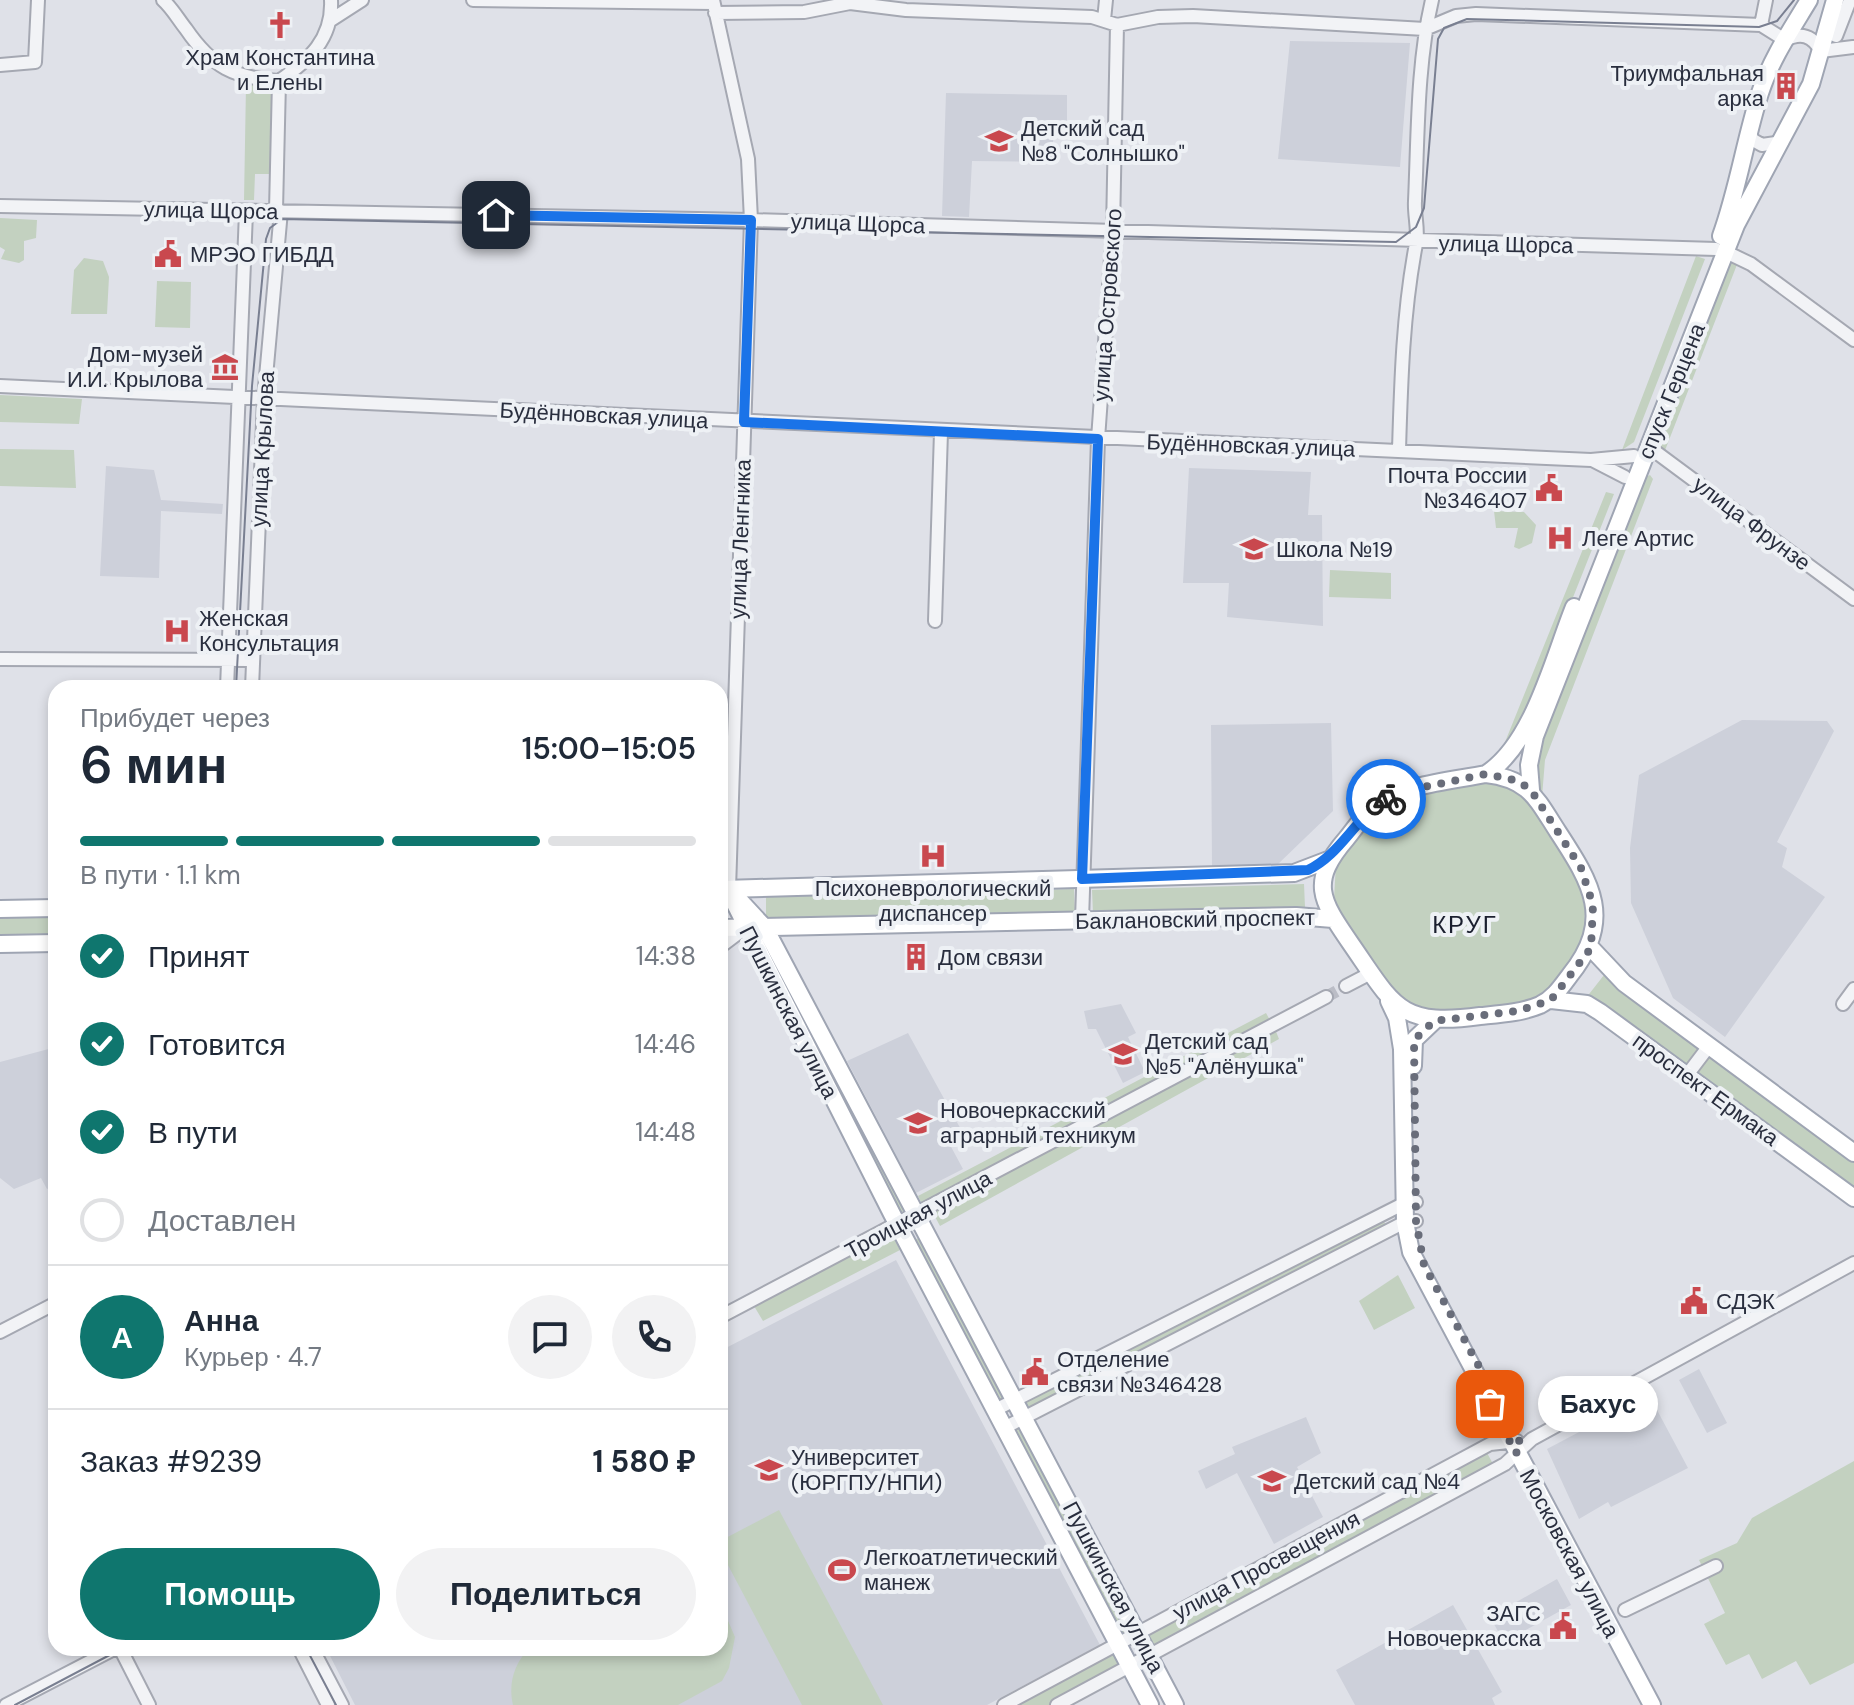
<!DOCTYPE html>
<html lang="ru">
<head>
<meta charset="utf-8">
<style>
  body { margin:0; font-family:"DM Sans",sans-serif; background:#f2f2f3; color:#1f2937; height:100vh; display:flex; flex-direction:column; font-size:30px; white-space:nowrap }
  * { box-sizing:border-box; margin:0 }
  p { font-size:26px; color:#747a83 }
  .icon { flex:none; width:44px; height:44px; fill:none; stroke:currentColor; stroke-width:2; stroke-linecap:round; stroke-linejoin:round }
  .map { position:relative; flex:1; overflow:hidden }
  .sheet { position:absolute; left:48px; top:680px; width:680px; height:976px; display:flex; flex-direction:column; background:#fff; border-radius:24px; box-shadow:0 4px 12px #0003 }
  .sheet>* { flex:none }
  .pin { position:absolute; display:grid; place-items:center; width:68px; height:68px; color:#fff; margin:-34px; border-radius:16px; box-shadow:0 4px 12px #0006 }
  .courier { position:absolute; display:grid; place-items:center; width:80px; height:80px; margin:-40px; border:6px solid #1a73e8; border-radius:50%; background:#fff; color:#222; box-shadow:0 2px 10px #0007 }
  .bubble { position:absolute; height:56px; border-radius:28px; background:#fff; box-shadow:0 4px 12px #0003; font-size:26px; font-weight:600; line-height:56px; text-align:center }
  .summary em { font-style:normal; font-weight:600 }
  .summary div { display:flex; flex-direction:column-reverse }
  .summary { display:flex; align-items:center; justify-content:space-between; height:136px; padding:0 32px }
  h1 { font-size:52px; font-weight:600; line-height:60px }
  .bar { display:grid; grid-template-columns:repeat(4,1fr); gap:12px 8px; align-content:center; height:96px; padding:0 32px }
  .bar i { height:10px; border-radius:6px; background:#e0e1e3 }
  .bar .selected { background:#0f766e }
  .bar p { grid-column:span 4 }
  .line { display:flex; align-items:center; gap:20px; padding:0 32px; border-top:2px solid #e0e1e3 }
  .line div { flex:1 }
  .round { display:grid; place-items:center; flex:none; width:84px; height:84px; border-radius:42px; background:#f2f2f3 }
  ol { padding:0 32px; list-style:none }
  li { display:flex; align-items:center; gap:24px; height:88px }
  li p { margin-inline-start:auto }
  li .icon { padding:8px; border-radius:50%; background:#0f766e; color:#fff; stroke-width:4 }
  li:last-child { color:#747a83 }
  li i { width:44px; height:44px; border:4px solid #e0e1e3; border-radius:50% }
  .cta { display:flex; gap:16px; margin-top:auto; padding:16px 32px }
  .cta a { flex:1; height:92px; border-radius:48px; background:#0f766e; color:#fff; font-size:32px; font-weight:600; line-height:92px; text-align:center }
  .cta a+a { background:#f2f2f3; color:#1f2937 }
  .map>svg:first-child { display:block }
</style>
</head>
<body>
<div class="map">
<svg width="1854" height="1705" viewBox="0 0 1854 1705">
  <rect width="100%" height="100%" fill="#dfe1e8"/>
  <!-- built -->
  <path fill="#cdd0da" d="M 1290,41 L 1410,43 L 1400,167 L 1278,159 Z
    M 946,93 L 1067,95 L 1067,122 L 1055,122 L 1051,162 L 972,161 L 969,217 L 942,216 Z
    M 106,466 L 154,470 L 161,500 L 223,504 L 222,514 L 161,511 L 159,578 L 100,576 Z
    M 1189,468 L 1311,472 L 1308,515 L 1322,515 L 1323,626 L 1227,617 L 1229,583 L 1183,583 Z
    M 1742,720 L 1827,721 L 1834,731 L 1777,842 L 1787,848 L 1782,867 L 1825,897 L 1725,1037 L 1673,998 L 1631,903 L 1630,848 L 1639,775 Z
    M 1331,723 L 1333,811 L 1276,866 L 1212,866 L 1211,725 Z
    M 1121,1004 L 1136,1033 L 1128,1037 L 1145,1072 L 1123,1083 L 1096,1029 L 1088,1029 L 1084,1011 Z
    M 908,1033 L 964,1135 L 949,1143 L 963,1169 L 916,1193 L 847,1061 Z
    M 56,1047 L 56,1185 L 47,1189 L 41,1178 L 14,1189 L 0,1178 L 0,1062 Z
    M 896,1260 L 1100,1645 L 987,1705 L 355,1705 L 326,1648 L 720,1648 L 720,1351 Z
    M 1699,1369 L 1727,1423 L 1707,1433 L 1679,1380 Z
    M 1649,1395 L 1688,1468 L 1611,1507 L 1608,1502 L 1579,1519 L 1547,1449 Z
    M 1306,1417 L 1321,1453 L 1297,1467 L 1323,1517 L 1274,1544 L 1237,1473 L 1206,1489 L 1198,1471 L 1235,1454 L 1232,1447 Z
    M 1557,1579 L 1571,1605 L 1504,1642 L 1490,1617 Z
    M 1453,1605 L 1502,1692 L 1492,1698 L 1495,1705 L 1355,1705 L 1336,1670 Z"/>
  <!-- green -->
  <path fill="#c3d1c0" d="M 246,85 L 273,85 L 272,174 L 255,174 L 254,200 L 244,200 Z
    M 0,218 L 37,220 L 36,238 L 24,241 L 24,260 L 19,263 L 1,259 L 5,250 L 0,247 Z
    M 1696,256 L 1705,259 L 1634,442 L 1622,450 Z
    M 84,258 L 103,261 L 109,277 L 107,314 L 71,314 L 74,270 Z
    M 1729,258 L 1738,262 L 1664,453 L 1658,447 L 1658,435 Z
    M 157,281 L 191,282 L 190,328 L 155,327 Z
    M 0,395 L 82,399 L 79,424 L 0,422 Z
    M 0,449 L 74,450 L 76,488 L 0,486 Z
    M 1650,475 L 1653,479 L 1545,760 L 1542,797 L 1534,784 L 1540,736 L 1641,479 Z
    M 1606,492 L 1614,494 L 1520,731 L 1501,752 Z
    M 1494,511 L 1524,512 L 1536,525 L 1532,543 L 1519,549 L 1514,547 L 1518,528 L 1496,528 Z
    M 1330,570 L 1391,573 L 1391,599 L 1329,597 Z
    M 1503,782 L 1524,794 L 1575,873 L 1585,908 L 1584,942 L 1542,996 L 1531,1002 L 1440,1016 L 1412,1009 L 1385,984 L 1339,913 L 1334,899 L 1336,863 L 1381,813 L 1408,798 L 1484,783 Z
    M 1304,884 L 1305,907 L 1093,913 L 1092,890 Z
    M 1074,889 L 1075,913 L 766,920 L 766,897 Z
    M 56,914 L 56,937 L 0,938 L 0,915 Z
    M 764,932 L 909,1208 L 898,1214 L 753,937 Z
    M 1604,975 L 1854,1160 L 1854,1194 L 1586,998 Z
    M 1266,1013 L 1271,1022 L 924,1208 L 918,1196 Z
    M 1275,1029 L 1279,1039 L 940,1226 L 932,1211 Z
    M 1382,1218 L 1388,1229 L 1028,1410 L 1023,1401 Z
    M 890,1232 L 900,1250 L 763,1321 L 754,1306 Z
    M 924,1235 L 1009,1398 L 998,1404 L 911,1242 Z
    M 1398,1275 L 1415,1308 L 1374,1330 L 1359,1301 Z
    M 1023,1420 L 1132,1630 L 1118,1637 L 1010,1427 Z
    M 1485,1449 L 1493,1464 L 1154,1652 L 1145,1632 Z
    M 1854,1461 L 1854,1663 L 1810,1685 L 1796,1661 L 1762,1679 L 1749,1654 L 1726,1665 L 1704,1624 L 1725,1613 L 1699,1560 L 1737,1543 L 1752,1518 Z
    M 779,1510 L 883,1705 L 802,1705 L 720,1550 L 720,1541 Z
    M 720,1602 L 735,1637 L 729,1668 L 722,1681 L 678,1705 L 513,1705 C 508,1684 514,1664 529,1648 L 720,1648 Z
    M 1113,1649 L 1122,1667 L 1051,1705 L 1007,1705 Z"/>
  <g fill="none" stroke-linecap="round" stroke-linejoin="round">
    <!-- minor-tunnel -->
    <path stroke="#bbbdc6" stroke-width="12" stroke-dasharray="12 6" stroke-linecap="butt" d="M 1326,997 L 1346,986"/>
    <!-- minor casing -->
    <g stroke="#a5a8b2" stroke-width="16">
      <path id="minor" d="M 163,0 C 172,8 178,19 186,29 C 212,67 234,78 279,81 C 309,60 333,39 331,0
        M 473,0 L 713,3
        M 713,0 L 748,159 L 751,220 L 729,889
        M 715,13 L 804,12 L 850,3 L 906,10 L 1092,17 L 1117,25 L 1158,17 L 1193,16 L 1425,29 L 1456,16 L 1476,14 L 1761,25
        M 331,20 L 362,0
        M 1104,20 L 1106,0
        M 1761,25 L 1785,40 C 1801,32 1812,35 1821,51 L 1853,47
        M 1761,25 L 1766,0
        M 1836,36 L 1850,0
        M 0,65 L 35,62 L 38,0
        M 1749,132 L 1753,140 L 1762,145 L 1782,142
        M 0,206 L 751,220 L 1716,249
        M 276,210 L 279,81
        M 1726,252 L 1751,264 L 1854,340
        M 0,386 L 1591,460 L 1634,456
        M 1649,447 L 1854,599
        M 1399,450 C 1401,381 1403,312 1416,244 C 1419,230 1414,215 1415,201 C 1418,135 1417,64 1432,0
        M 1594,461 L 1625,477
        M 935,621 L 941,432
        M 0,659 L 253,660
        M 227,688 L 246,212
        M 252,688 L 264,399 L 281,211
        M 1082,920 L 1098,439 L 1113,230 L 1117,25
        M 720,947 L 745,928
        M 1346,986 L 1371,973
        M 1843,1004 L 1854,989
        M 1687,1075 L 1709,1046
        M 720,1317 L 1326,997
        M 0,1332 L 56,1303
        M 997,1409 L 1405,1203 L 1416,1202
        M 1006,1427 L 1405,1222 L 1416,1221
        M 1625,1610 L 1716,1566
        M 120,1648 L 149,1705
        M 299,1648 L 328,1705
        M 312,1648 L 342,1705
        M 6,1705 L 116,1648
        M 1004,1705 L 1490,1444 L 1517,1441
        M 1057,1705 L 1505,1464 L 1532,1439 L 1854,1263"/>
    </g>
    <!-- major casing -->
    <g stroke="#9fa5b3" stroke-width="20">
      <path id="major" d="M 1721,236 C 1738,189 1745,140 1760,93 C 1771,59 1791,30 1809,0
        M 1486,774 C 1533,744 1553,659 1574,607
        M 1486,774 C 1529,779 1536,798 1558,832 C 1592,884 1614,920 1570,975 C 1561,987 1554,998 1540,1005 C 1521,1013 1501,1014 1480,1016 C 1399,1027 1394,1006 1351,944 C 1320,899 1309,882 1347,838 C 1356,827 1364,814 1375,806 C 1404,784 1451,781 1486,774 Z
        M 1531,790 L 1529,765 L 1535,736 L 1736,225 L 1811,84 L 1835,0
        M 724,889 L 1294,873 L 1328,860
        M 729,889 L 765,928 L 1175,1705
        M 732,898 L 892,1214 L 1150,1705
        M 0,909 L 56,908
        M 720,928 L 1296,916 L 1333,919
        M 0,944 L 56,943
        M 1591,948 L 1624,983 L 1854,1153
        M 1551,1000 L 1587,1004 L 1600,1012 L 1854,1198
        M 1389,1001 L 1397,1018 L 1402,1049 L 1405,1222 L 1411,1252 L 1652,1705
        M 1413,1066 L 1414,1040 L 1434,1021"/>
    </g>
    <!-- minor -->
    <use href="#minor" stroke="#f2f3f6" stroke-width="12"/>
    <!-- major -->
    <use href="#major" stroke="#fff" stroke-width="16"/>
    <!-- tram -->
    <path stroke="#797f91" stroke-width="2" d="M 236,688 L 252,386 L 266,239 L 270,228 L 282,219 L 1396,242 L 1416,227 L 1424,208 L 1438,39 L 1444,28 L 1467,19 L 1759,27 L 1777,21 L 1794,0
      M 306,1648 L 336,1705
      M 15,1705 L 123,1648"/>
  </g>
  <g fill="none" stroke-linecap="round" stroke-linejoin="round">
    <!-- done -->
    <path stroke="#696d7a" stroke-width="8" stroke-dasharray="0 14.4" d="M 1386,799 L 1405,791 L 1486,774 L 1518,781 L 1531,790 L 1581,868 L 1593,905 L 1591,948 L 1551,1000 L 1518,1011 L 1434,1021 L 1414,1040 L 1416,1221 L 1424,1265 L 1522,1446 L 1516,1453 L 1490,1404"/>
    <!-- route -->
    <path stroke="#1a73e8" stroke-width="10" d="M 496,215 L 751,220 L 744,422 L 1098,439 L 1082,879 L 1308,870 C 1341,854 1355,818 1386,799"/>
  </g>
  <!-- icons -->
  <defs>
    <g id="church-bare" transform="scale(2.16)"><path d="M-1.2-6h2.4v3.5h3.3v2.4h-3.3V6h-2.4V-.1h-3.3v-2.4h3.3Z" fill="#c9484e" stroke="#eef1f5" stroke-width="2.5" paint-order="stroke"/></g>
    <g id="building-bare" transform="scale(2.16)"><path d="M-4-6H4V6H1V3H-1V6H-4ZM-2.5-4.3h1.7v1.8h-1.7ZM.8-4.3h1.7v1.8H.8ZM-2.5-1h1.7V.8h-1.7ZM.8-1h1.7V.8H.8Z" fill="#c9484e" stroke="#eef1f5" stroke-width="2.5" paint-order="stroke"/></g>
    <g id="school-bare" transform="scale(2.16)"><path d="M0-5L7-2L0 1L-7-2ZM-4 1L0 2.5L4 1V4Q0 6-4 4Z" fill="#c9484e" stroke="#eef1f5" stroke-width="2.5" paint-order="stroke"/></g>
    <g id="civic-bare" transform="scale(2.16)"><path d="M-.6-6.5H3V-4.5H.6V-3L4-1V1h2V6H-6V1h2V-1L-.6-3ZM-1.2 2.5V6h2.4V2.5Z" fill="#c9484e" stroke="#eef1f5" stroke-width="2.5" paint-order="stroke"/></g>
    <g id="museum-bare" transform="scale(2.16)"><path d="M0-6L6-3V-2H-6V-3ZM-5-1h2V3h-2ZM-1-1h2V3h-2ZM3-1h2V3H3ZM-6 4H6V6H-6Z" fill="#c9484e" stroke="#eef1f5" stroke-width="2.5" paint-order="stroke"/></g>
    <g id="hospital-bare" transform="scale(2.16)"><path d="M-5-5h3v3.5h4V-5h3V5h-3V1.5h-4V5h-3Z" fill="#c9484e" stroke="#eef1f5" stroke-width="2.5" paint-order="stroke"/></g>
    <g id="university-bare" transform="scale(2.16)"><path d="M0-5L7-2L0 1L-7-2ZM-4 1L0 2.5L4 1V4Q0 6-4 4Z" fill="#c9484e" stroke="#eef1f5" stroke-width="2.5" paint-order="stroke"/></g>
    <g id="stadium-bare" transform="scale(2.16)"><path d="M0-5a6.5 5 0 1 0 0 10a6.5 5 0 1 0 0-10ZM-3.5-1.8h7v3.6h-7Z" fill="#c9484e" stroke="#eef1f5" stroke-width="2.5" paint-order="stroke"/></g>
  </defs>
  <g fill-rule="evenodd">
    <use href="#church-bare" x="280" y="25"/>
    <use href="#building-bare" x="1786" y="86"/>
    <use href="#school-bare" x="999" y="141"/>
    <use href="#civic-bare" x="168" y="254"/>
    <use href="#museum-bare" x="225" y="367"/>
    <use href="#civic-bare" x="1549" y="488"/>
    <use href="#hospital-bare" x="1560" y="538"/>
    <use href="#school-bare" x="1254" y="549"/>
    <use href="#hospital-bare" x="177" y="631"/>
    <use href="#hospital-bare" x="933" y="856"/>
    <use href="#building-bare" x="916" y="957"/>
    <use href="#school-bare" x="1123" y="1054"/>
    <use href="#university-bare" x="918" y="1123"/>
    <use href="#civic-bare" x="1694" y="1301"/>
    <use href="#civic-bare" x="1035" y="1372"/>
    <use href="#university-bare" x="769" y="1470"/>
    <use href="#school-bare" x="1272" y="1481"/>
    <use href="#stadium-bare" x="842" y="1570"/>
    <use href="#civic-bare" x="1563" y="1626"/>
  </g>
  <g text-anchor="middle" stroke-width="8" stroke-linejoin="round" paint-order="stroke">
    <!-- poi labels -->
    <g font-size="22" fill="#292e3e" stroke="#eef1f5" text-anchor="start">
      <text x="280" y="65" text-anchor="middle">Храм Константина<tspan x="280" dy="25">и Елены</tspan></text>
      <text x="1764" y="81" text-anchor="end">Триумфальная<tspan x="1764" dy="25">арка</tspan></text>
      <text x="1021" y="136">Детский сад<tspan x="1021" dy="25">№8 "Солнышко"</tspan></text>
      <text x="190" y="262">МРЭО ГИБДД</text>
      <text x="203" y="362" text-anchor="end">Дом-музей<tspan x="203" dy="25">И.И. Крылова</tspan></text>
      <text x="1527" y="483" text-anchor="end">Почта России<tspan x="1527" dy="25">№346407</tspan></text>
      <text x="1582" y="546">Леге Артис</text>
      <text x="1276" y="557">Школа №19</text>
      <text x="199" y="626">Женская<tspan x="199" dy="25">Консультация</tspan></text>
      <text x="933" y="896" text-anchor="middle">Психоневрологический<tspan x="933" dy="25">диспансер</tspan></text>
      <text x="938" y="965">Дом связи</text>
      <text x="1145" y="1049">Детский сад<tspan x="1145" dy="25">№5 "Алёнушка"</tspan></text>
      <text x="940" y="1118">Новочеркасский<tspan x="940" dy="25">аграрный техникум</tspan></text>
      <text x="1716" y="1309">СДЭК</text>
      <text x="1057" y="1367">Отделение<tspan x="1057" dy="25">связи №346428</tspan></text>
      <text x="791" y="1465">Университет<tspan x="791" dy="25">(ЮРГПУ/НПИ)</tspan></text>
      <text x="1294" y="1489">Детский сад №4</text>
      <text x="864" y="1565">Легкоатлетический<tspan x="864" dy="25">манеж</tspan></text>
      <text x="1541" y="1621" text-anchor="end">ЗАГС<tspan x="1541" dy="25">Новочеркасска</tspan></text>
    </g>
    <!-- street labels -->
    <g font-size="22" fill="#292e3e" stroke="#eef1f5">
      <text transform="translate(211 210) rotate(1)" y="8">улица Щорса</text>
      <text transform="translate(858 223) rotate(2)" y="8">улица Щорса</text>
      <text transform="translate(1506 244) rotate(1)" y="8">улица Щорса</text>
      <text transform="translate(1107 305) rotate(-86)" y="8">улица Островского</text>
      <text transform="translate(1671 391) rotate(-68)" y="8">спуск Герцена</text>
      <text transform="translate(604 415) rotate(3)" y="8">Будённовская улица</text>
      <text transform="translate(1251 445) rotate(2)" y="8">Будённовская улица</text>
      <text transform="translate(262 449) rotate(-87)" y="8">улица Крылова</text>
      <text transform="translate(1752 523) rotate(37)" y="8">улица Фрунзе</text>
      <text transform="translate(740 539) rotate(-88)" y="8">улица Ленгника</text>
      <text transform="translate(1195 919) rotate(-1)" y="8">Баклановский проспект</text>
      <text transform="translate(789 1012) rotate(63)" y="8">Пушкинская улица</text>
      <text transform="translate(1706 1089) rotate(36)" y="8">проспект Ермака</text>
      <text transform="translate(918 1214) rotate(-28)" y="8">Троицкая улица</text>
      <text transform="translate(1570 1553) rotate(62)" y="8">Московская улица</text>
      <text transform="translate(1266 1565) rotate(-28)" y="8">улица Просвещения</text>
      <text transform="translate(1114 1587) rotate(62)" y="8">Пушкинская улица</text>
    </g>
    <!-- neighbourhood labels -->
    <g font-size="24" letter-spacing="2" fill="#1b1f2f" stroke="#eef1f5">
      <text x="1465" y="933">КРУГ</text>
    </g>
  </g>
</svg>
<div class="pin" style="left:1490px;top:1404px;background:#ea580c"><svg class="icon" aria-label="bag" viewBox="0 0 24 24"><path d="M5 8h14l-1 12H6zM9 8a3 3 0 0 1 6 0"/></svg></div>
<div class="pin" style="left:496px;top:215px;background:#1f2937"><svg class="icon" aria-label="home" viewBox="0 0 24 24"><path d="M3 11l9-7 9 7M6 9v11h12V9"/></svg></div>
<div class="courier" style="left:1386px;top:799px"><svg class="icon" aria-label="bike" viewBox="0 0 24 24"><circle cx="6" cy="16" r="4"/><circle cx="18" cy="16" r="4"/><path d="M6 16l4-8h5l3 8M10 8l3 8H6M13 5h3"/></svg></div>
<div class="bubble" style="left:1538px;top:1376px;width:120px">Бахус</div>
<section class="sheet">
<div class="summary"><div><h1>6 мин</h1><p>Прибудет через</p></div><em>15:00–15:05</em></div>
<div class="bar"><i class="selected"></i><i class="selected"></i><i class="selected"></i><i></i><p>В пути · 1.1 km</p></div>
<ol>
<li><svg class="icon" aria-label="check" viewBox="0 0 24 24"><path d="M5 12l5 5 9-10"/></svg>Принят<p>14:38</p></li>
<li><svg class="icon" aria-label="check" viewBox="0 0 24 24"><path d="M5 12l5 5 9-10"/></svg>Готовится<p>14:46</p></li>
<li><svg class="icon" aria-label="check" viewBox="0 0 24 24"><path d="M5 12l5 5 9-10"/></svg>В пути<p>14:48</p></li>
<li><i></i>Доставлен</li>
</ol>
<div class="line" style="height:144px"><b class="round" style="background:#0f766e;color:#fff">А</b><div><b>Анна</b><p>Курьер · 4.7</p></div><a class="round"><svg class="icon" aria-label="chat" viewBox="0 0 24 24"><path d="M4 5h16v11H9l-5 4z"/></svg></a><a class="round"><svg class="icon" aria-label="phone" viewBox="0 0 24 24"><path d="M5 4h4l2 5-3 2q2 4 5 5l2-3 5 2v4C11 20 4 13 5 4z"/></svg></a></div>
<div class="line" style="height:104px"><div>Заказ #9239</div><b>1 580 ₽</b></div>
<div class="cta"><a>Помощь</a><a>Поделиться</a></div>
</section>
</div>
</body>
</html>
